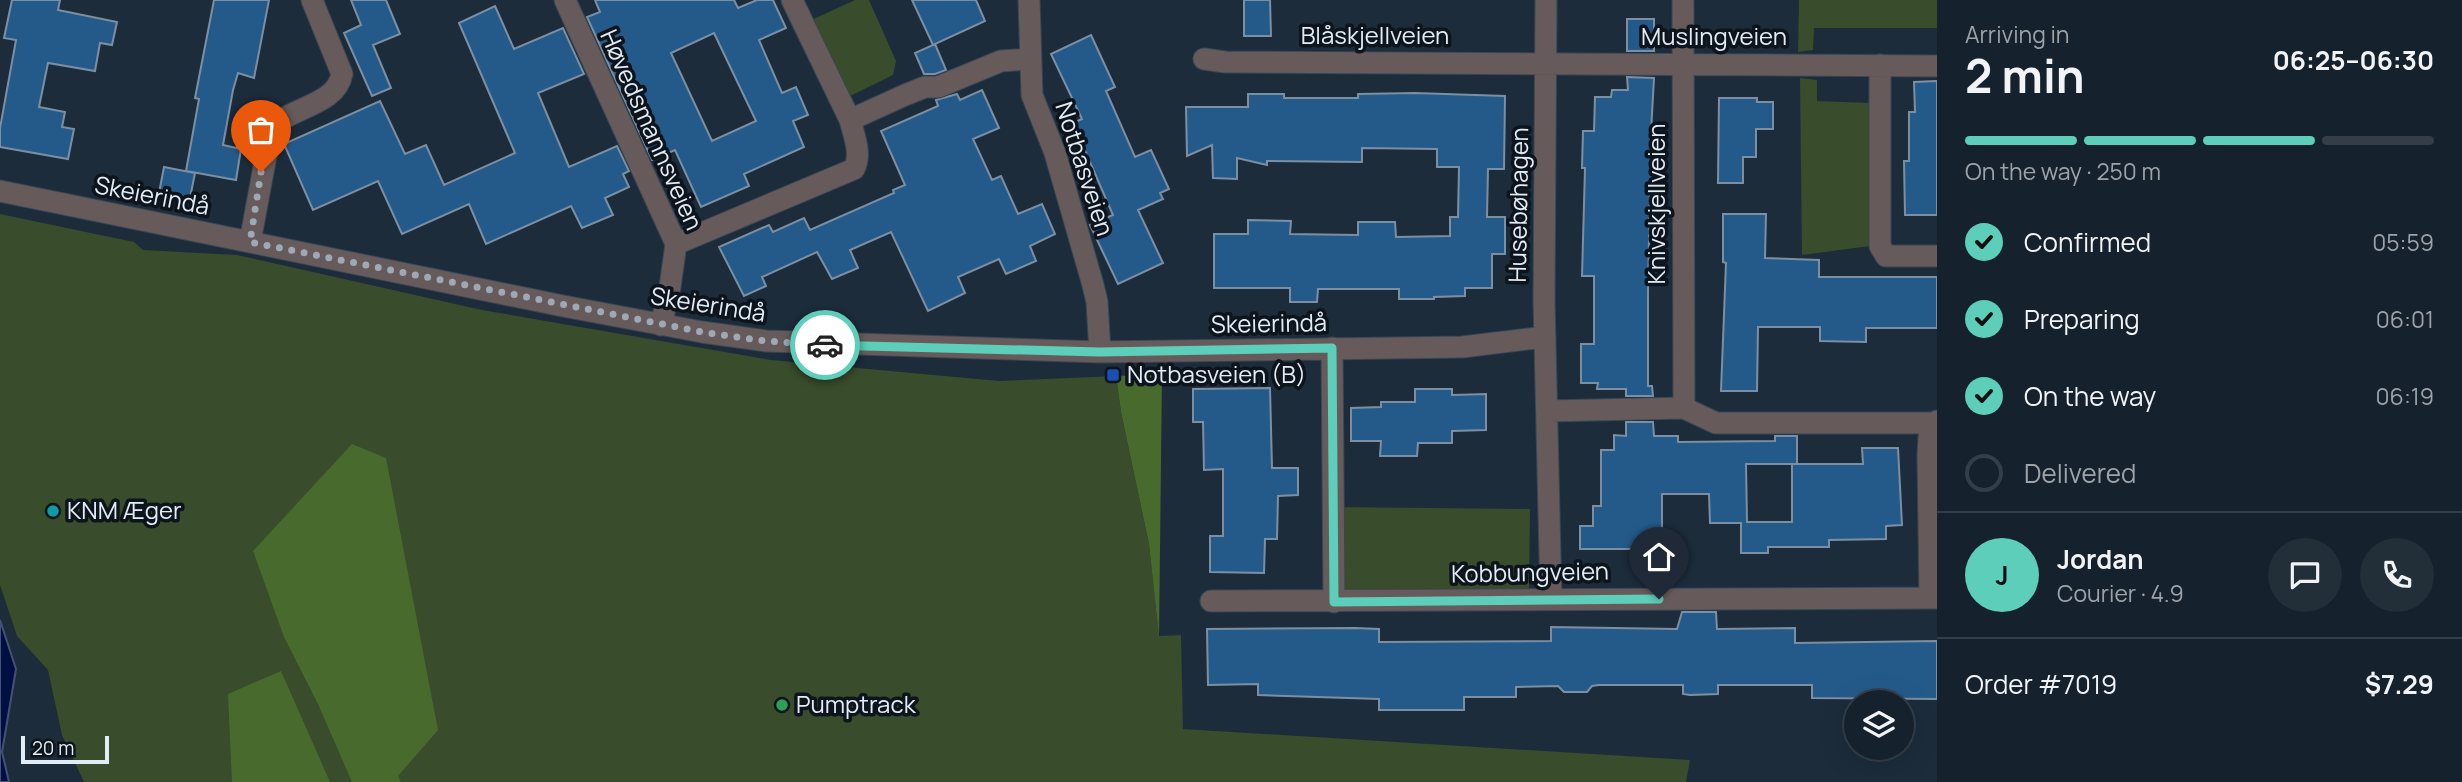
<!DOCTYPE html>
<html lang="en">
<head>
<meta charset="utf-8">
<style>
  body { margin:0; font-family:Manrope,sans-serif; background:#222e38; color:#f1f3f6; height:100vh; display:flex; flex-direction:column; font-size:26px; white-space:nowrap }
  * { box-sizing:border-box; margin:0 }
  p { font-size:23px; color:#9da3a9 }
  .icon { flex:none; width:38px; height:38px; fill:none; stroke:currentColor; stroke-width:2; stroke-linecap:round; stroke-linejoin:round }
  .map { position:relative; flex:1; overflow:hidden }
  .sheet { display:flex; flex-direction:column; background:#15212c; width:525px }
  .sheet>* { flex:none }
  .buttons { position:absolute; left:1844px; top:690px; display:grid; gap:14px }
  .buttons a { display:grid; place-items:center; width:70px; height:70px; border-radius:50%; background:#15212c; box-shadow:0 7px 28px #0002,0 0 0 2px #343e48; font-size:35px }
  .scale { position:absolute; left:21px; bottom:18px; width:88px; box-sizing:border-box; padding-left:7px; border:4px solid #e2ecf6; border-top:0; font-size:19px; line-height:24px; white-space:nowrap; color:#e2ecf6; -webkit-text-stroke:5px #0d141b; paint-order:stroke }
  .pin { position:absolute; display:grid; place-items:center; width:60px; height:60px; color:#fff; margin:-72px -30px; border-radius:50% 50% 50% 0; rotate:-45deg; box-shadow:0 0 7px #0007 }
  .pin .icon { rotate:45deg }
  .courier { position:absolute; display:grid; place-items:center; width:70px; height:70px; margin:-35px; border:5px solid #5dceb9; border-radius:50%; background:#fff; color:#222; box-shadow:0 2px 9px #0007 }
  .headline em { font-style:normal; font-weight:700 }
  .headline div { display:flex; flex-direction:column-reverse }
  .headline { display:flex; align-items:center; justify-content:space-between; height:119px; padding:0 28px }
  h1 { font-size:46px; font-weight:700; line-height:52px }
  .bar { display:grid; grid-template-columns:repeat(4,1fr); gap:10px 7px; align-content:center; height:84px; padding:0 28px }
  .bar i { height:9px; border-radius:5px; background:#343e48 }
  .bar .current { background:#5dceb9 }
  .bar p { grid-column:span 4 }
  .line { display:flex; align-items:center; gap:18px; padding:0 28px; border-top:2px solid #343e48 }
  .line div { flex:1 }
  .round { display:grid; place-items:center; flex:none; width:74px; height:74px; border-radius:37px; background:#222e38 }
  ol { padding:0 28px; list-style:none }
  li { display:flex; align-items:center; gap:21px; height:77px }
  li p { margin-inline-start:auto }
  li .icon { padding:7px; border-radius:50%; background:#5dceb9; color:#111; stroke-width:4 }
  li:last-child { color:#9da3a9 }
  li i { width:38px; height:38px; border:4px solid #343e48; border-radius:50% }
  main { display:flex; flex:1; min-height:0 }
  .map>svg:first-child { display:block }
</style>
</head>
<body>
<main>
<div class="map">
<svg width="1937" height="782" viewBox="0 0 1937 782">
  <rect width="100%" height="100%" fill="#1c2c3b"/>
  <!-- green -->
  <path fill="#394c2b" d="M 855,0 L 869,0 L 896,61 L 893,75 L 848,97 L 807,22 Z
    M 1799,0 L 1937,0 L 1937,28 L 1814,28 L 1813,50 L 1798,52 Z
    M 1800,78 L 1817,80 L 1817,101 L 1870,103 L 1870,246 L 1802,255 Z
    M 0,214 L 134,242 L 143,250 L 237,255 L 482,310 L 771,360 L 999,381 L 1116,376 L 1121,412 L 1149,544 L 1159,636 L 1181,635 L 1183,729 L 1690,760 L 1686,782 L 84,782 L 62,735 L 48,670 L 17,636 L 0,585 Z
    M 1336,507 L 1530,509 L 1529,588 L 1503,598 L 1335,599 Z"/>
  <!-- forest -->
  <path fill="#496a2d" d="M 1162,374 L 1159,637 L 1149,544 L 1121,412 L 1116,376 Z
    M 352,444 L 386,458 L 438,730 L 398,776 L 401,782 L 352,782 L 318,704 L 284,637 L 253,551 Z
    M 281,671 L 330,782 L 232,782 L 228,694 Z"/>
  <!-- water -->
  <path fill="#000f41" stroke="#445177" stroke-width="2" d="M 0,620 L 16,669 L 2,752 L 9,782 L 0,782 Z"/>
  <!-- building -->
  <path fill="#245a8a" stroke="#7c8fa2" stroke-width="2" fill-rule="evenodd" d="M 12,0 L 60,0 L 58,10 L 117,22 L 112,45 L 100,43 L 95,71 L 48,63 L 39,107 L 65,112 L 62,127 L 74,129 L 68,159 L 0,147 L 0,128 L 16,40 L 4,38 Z
    M 214,0 L 269,0 L 254,78 L 238,73 L 233,90 L 223,145 L 241,149 L 236,180 L 186,171 L 199,99 L 195,98 Z
    M 351,0 L 386,0 L 400,34 L 373,45 L 391,88 L 372,96 L 344,33 L 361,25 Z
    M 595,0 L 734,0 L 738,8 L 757,0 L 773,0 L 786,28 L 759,40 L 782,93 L 796,87 L 808,115 L 793,121 L 804,147 L 744,174 L 749,186 L 701,207 L 675,150 L 652,160 L 587,17 L 600,12 ZM 714,33 L 756,121 L 712,141 L 671,53 Z
    M 912,0 L 976,0 L 985,21 L 933,45 Z
    M 1244,0 L 1270,0 L 1271,36 L 1244,36 Z
    M 495,6 L 514,49 L 563,28 L 584,74 L 538,93 L 569,167 L 617,146 L 629,171 L 623,174 L 629,187 L 605,198 L 613,215 L 582,228 L 571,206 L 486,244 L 469,204 L 402,234 L 378,181 L 313,210 L 284,144 L 380,101 L 405,154 L 426,145 L 444,185 L 515,153 L 459,23 Z
    M 1627,19 L 1654,19 L 1654,51 L 1627,51 Z
    M 1091,35 L 1115,87 L 1106,91 L 1135,157 L 1151,150 L 1169,189 L 1160,193 L 1163,199 L 1138,210 L 1163,263 L 1118,284 L 1090,225 L 1113,215 L 1073,123 L 1082,119 L 1051,54 Z
    M 935,44 L 946,70 L 935,74 L 924,74 L 915,53 Z
    M 1627,77 L 1654,78 L 1651,132 L 1654,188 L 1650,188 L 1648,292 L 1648,386 L 1652,386 L 1653,396 L 1626,396 L 1626,389 L 1597,389 L 1598,383 L 1581,383 L 1581,344 L 1594,344 L 1594,276 L 1582,276 L 1585,168 L 1582,168 L 1583,131 L 1594,131 L 1595,97 L 1611,97 L 1612,90 L 1628,90 Z
    M 1937,81 L 1937,215 L 1905,215 L 1904,161 L 1909,161 L 1909,112 L 1915,112 L 1914,82 Z
    M 982,90 L 999,128 L 973,139 L 992,180 L 1001,176 L 1018,214 L 1042,204 L 1055,234 L 1030,246 L 1036,261 L 1006,274 L 999,259 L 958,277 L 965,293 L 928,311 L 891,232 L 850,250 L 858,268 L 832,279 L 817,252 L 762,277 L 766,286 L 744,296 L 719,247 L 769,225 L 773,232 L 804,218 L 810,230 L 894,193 L 893,190 L 905,185 L 881,131 L 938,106 L 936,100 L 957,94 L 960,100 Z
    M 1415,93 L 1505,96 L 1504,169 L 1488,169 L 1487,217 L 1505,217 L 1505,254 L 1492,254 L 1492,288 L 1465,288 L 1465,296 L 1434,297 L 1434,299 L 1399,299 L 1399,289 L 1318,289 L 1317,302 L 1290,302 L 1290,288 L 1214,288 L 1214,234 L 1248,234 L 1248,220 L 1291,221 L 1290,234 L 1358,235 L 1358,222 L 1395,222 L 1396,237 L 1450,236 L 1450,217 L 1458,217 L 1459,167 L 1437,167 L 1437,149 L 1362,148 L 1362,162 L 1267,161 L 1267,165 L 1237,158 L 1237,179 L 1213,178 L 1212,145 L 1187,156 L 1186,107 L 1248,107 L 1248,94 L 1284,94 L 1284,98 L 1358,98 L 1358,94 Z
    M 1719,98 L 1757,98 L 1757,102 L 1773,102 L 1773,129 L 1756,129 L 1756,157 L 1743,157 L 1743,183 L 1718,183 Z
    M 164,167 L 195,173 L 190,198 L 159,193 Z
    M 1723,214 L 1766,214 L 1765,258 L 1819,260 L 1819,277 L 1937,277 L 1937,328 L 1866,328 L 1866,342 L 1820,341 L 1820,327 L 1758,327 L 1757,391 L 1721,391 L 1726,263 L 1723,262 Z
    M 1270,388 L 1272,468 L 1298,468 L 1298,495 L 1278,496 L 1277,539 L 1265,539 L 1264,573 L 1210,572 L 1210,536 L 1223,536 L 1223,469 L 1204,470 L 1203,422 L 1193,422 L 1193,389 Z
    M 1415,389 L 1452,389 L 1452,395 L 1486,394 L 1486,430 L 1452,431 L 1452,443 L 1418,443 L 1417,456 L 1380,456 L 1381,441 L 1351,441 L 1351,408 L 1381,407 L 1381,402 L 1415,402 Z
    M 1626,422 L 1653,422 L 1654,436 L 1678,436 L 1678,442 L 1775,441 L 1775,436 L 1797,436 L 1797,464 L 1746,464 L 1747,522 L 1792,522 L 1792,464 L 1863,464 L 1862,448 L 1898,448 L 1902,525 L 1886,526 L 1886,539 L 1829,540 L 1829,547 L 1768,547 L 1768,553 L 1741,553 L 1741,523 L 1710,523 L 1709,494 L 1662,494 L 1662,549 L 1580,549 L 1580,526 L 1593,526 L 1593,506 L 1601,506 L 1601,450 L 1614,450 L 1614,435 L 1626,436 Z
    M 1682,612 L 1716,612 L 1717,629 L 1795,628 L 1795,643 L 1937,641 L 1937,699 L 1812,698 L 1812,685 L 1718,685 L 1718,694 L 1690,695 L 1683,694 L 1683,685 L 1599,685 L 1592,686 L 1587,692 L 1564,692 L 1558,686 L 1516,687 L 1516,697 L 1464,697 L 1464,710 L 1379,710 L 1379,699 L 1258,695 L 1258,684 L 1208,685 L 1207,629 L 1355,628 L 1379,629 L 1379,642 L 1551,641 L 1551,627 L 1677,629 Z"/>
  <g fill="none" stroke-linecap="round" stroke-linejoin="round">
    <!-- minor casing -->
    <g stroke="#384755" stroke-width="23">
      <path id="minor" d="M 565,0 L 676,244 L 670,287 L 661,325
        M 792,0 L 850,120
        M 1029,0 L 1032,95 L 1055,153 L 1093,285 L 1097,302 L 1100,352
        M 1546,0 L 1544,300 L 1551,599
        M 1683,0 L 1684,408
        M 1204,59 L 1225,62 L 1937,66
        M 1880,65 L 1880,246 L 1886,256 L 1937,256
        M 0,191 L 563,306 L 702,332 L 766,341 L 1100,352 L 1462,347 L 1545,337
        M 250,242 L 271,129 C 291,106 336,106 342,74 L 312,0
        M 676,244 L 854,169 C 862,154 854,136 850,120 L 905,95 L 925,87 L 938,87 L 1001,61 L 1030,59
        M 1332,348 L 1334,602
        M 1684,408 L 1716,423 L 1936,423
        M 1548,411 L 1684,408
        M 1930,598 L 1928,455 L 1929,437 L 1937,421
        M 1211,601 L 1937,598"/>
    </g>
    <!-- minor -->
    <use href="#minor" stroke="#675a5b" stroke-width="21"/>
  </g>
  <g fill="none" stroke-linecap="round" stroke-linejoin="round">
    <!-- done -->
    <path stroke="#9da9b5" stroke-width="7" stroke-dasharray="0 12.6" d="M 261,172 L 250,242 L 702,332 L 766,341 L 825,345"/>
    <!-- route -->
    <path stroke="#5dceb9" stroke-width="9" d="M 825,345 L 1100,352 L 1332,348 L 1334,602 L 1659,599"/>
  </g>
  <!-- markers -->
  <rect fill="#1a4fb4" stroke="#0d141b" stroke-width="2.5" x="1106" y="368" width="14" height="14" rx="3.5"/>
  <circle fill="#0f9aa8" stroke="#0d141b" stroke-width="2.5" cx="53" cy="511" r="7"/>
  <circle fill="#2e9e5b" stroke="#0d141b" stroke-width="2.5" cx="782" cy="705" r="7"/>
  <g text-anchor="middle" stroke-width="7" stroke-linejoin="round" paint-order="stroke">
    <!-- street labels -->
    <g font-size="24" fill="#e2ecf6" stroke="#0d141b">
      <text x="1375" y="44">Blåskjellveien</text>
      <text x="1714" y="45">Muslingveien</text>
      <text transform="translate(651 130) rotate(66)" y="8">Høvedsmannsveien</text>
      <text transform="translate(1084 169) rotate(72)" y="8">Notbasveien</text>
      <text transform="translate(152 196) rotate(11)" y="8">Skeierindå</text>
      <text transform="translate(1657 204) rotate(-90)" y="8">Knivskjellveien</text>
      <text transform="translate(1519 205) rotate(-89)" y="8">Husebøhagen</text>
      <text transform="translate(708 305) rotate(9)" y="8">Skeierindå</text>
      <text transform="translate(1269 324) rotate(-1)" y="8">Skeierindå</text>
      <text transform="translate(1530 573) rotate(-1)" y="8">Kobbungveien</text>
    </g>
    <!-- poi labels -->
    <g font-size="24" fill="#e2ecf6" stroke="#0d141b" text-anchor="start">
      <text x="1127" y="383">Notbasveien (B)</text>
      <text x="67" y="519">KNM Æger</text>
      <text x="796" y="713">Pumptrack</text>
    </g>
  </g>
</svg>
<div class="buttons">
<a><svg class="icon" aria-label="layers" viewBox="0 0 24 24"><path d="M12 4l9 5-9 5-9-5zM3 14l9 5 9-5"/></svg></a>
</div>
<div class="scale">20 m</div>
<div class="pin" style="left:261px;top:172px;background:#ea580c"><svg class="icon" aria-label="bag" viewBox="0 0 24 24"><path d="M5 8h14l-1 12H6zM9 8a3 3 0 0 1 6 0"/></svg></div>
<div class="pin" style="left:1659px;top:599px;background:#1f2937"><svg class="icon" aria-label="home" viewBox="0 0 24 24"><path d="M3 11l9-7 9 7M6 9v11h12V9"/></svg></div>
<div class="courier" style="left:825px;top:345px"><svg class="icon" aria-label="car" viewBox="0 0 24 24"><path d="M5 17H2v-5l4-1 3-4h7l3 4 3 1v5h-3M9 17h6M6 11h13"/><circle cx="7" cy="17" r="2"/><circle cx="17" cy="17" r="2"/></svg></div>
</div>
<section class="sheet">
<div class="headline"><div><h1>2 min</h1><p>Arriving in</p></div><em>06:25–06:30</em></div>
<div class="bar"><i class="current"></i><i class="current"></i><i class="current"></i><i></i><p>On the way · 250 m</p></div>
<ol>
<li><svg class="icon" aria-label="check" viewBox="0 0 24 24"><path d="M5 12l5 5 9-10"/></svg>Confirmed<p>05:59</p></li>
<li><svg class="icon" aria-label="check" viewBox="0 0 24 24"><path d="M5 12l5 5 9-10"/></svg>Preparing<p>06:01</p></li>
<li><svg class="icon" aria-label="check" viewBox="0 0 24 24"><path d="M5 12l5 5 9-10"/></svg>On the way<p>06:19</p></li>
<li><i></i>Delivered</li>
</ol>
<div class="line" style="height:126px"><b class="round" style="background:#5dceb9;color:#111">J</b><div><b>Jordan</b><p>Courier · 4.9</p></div><a class="round"><svg class="icon" aria-label="chat" viewBox="0 0 24 24"><path d="M4 5h16v11H9l-5 4z"/></svg></a><a class="round"><svg class="icon" aria-label="phone" viewBox="0 0 24 24"><path d="M5 4h4l2 5-3 2q2 4 5 5l2-3 5 2v4C11 20 4 13 5 4z"/></svg></a></div>
<div class="line" style="height:91px"><div>Order #7019</div><b>$7.29</b></div>
</section>
</main>
</body>
</html>
